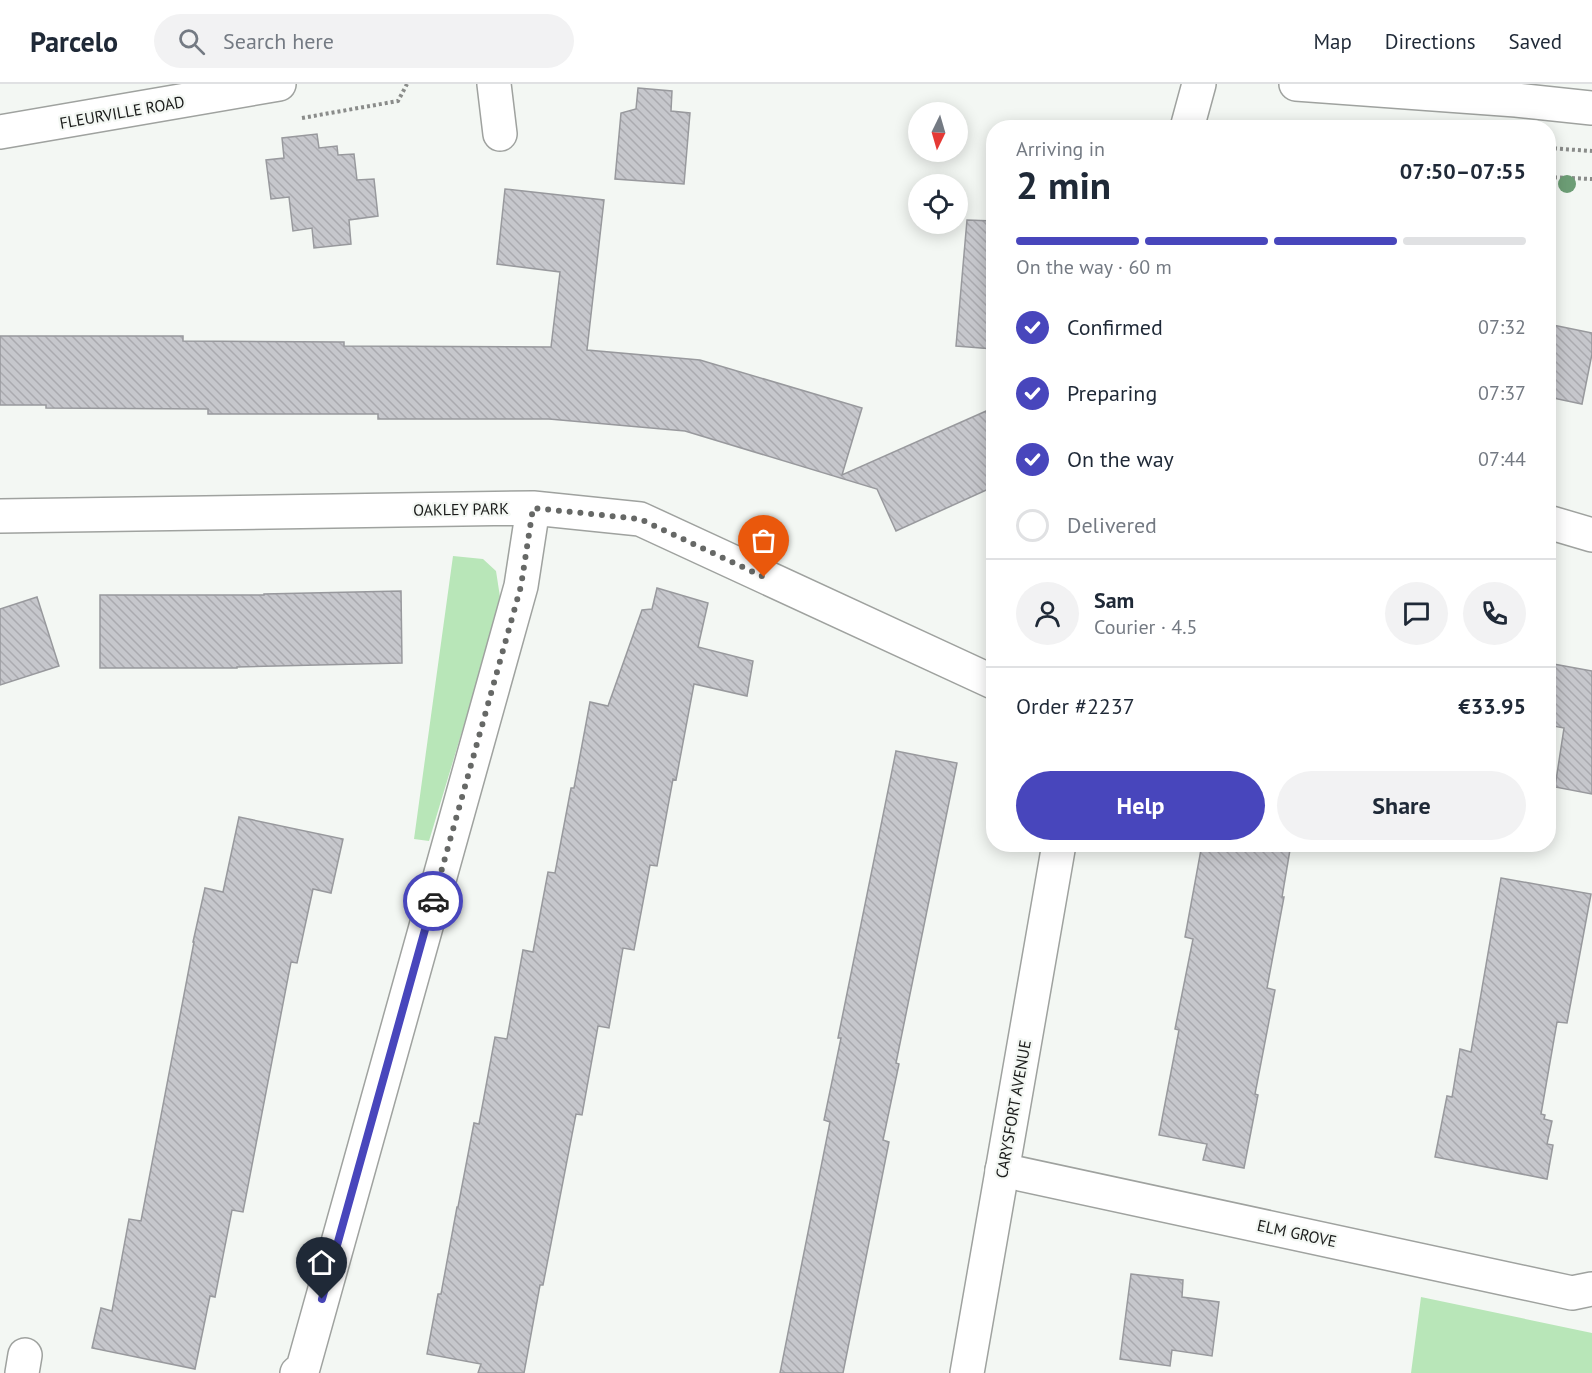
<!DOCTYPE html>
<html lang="en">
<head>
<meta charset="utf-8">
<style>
  body { margin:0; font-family:"PT Sans",sans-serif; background:#f2f2f3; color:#1f2937; height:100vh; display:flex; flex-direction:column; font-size:22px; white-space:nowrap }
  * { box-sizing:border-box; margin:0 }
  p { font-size:20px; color:#747a83 }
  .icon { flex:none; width:33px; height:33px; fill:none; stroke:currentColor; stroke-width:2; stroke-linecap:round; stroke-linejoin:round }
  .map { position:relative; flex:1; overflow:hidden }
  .panel { position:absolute; left:986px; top:36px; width:570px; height:732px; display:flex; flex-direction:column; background:#fff; border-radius:24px; box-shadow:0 3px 15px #0003 }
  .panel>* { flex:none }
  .needle { width:39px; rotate:185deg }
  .controls { position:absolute; left:908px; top:18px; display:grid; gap:12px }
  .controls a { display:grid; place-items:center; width:60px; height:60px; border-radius:50%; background:#fff; box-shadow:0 3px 15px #0003; font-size:30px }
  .pin { position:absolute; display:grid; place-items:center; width:51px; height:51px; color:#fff; margin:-62px -26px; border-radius:50% 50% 50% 0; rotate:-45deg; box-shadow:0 0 6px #0007 }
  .pin .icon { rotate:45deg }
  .courier { position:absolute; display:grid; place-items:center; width:60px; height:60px; margin:-30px; border:4px solid #4846bc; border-radius:50%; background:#fff; color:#222; box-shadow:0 2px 8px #0007 }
  .head em { font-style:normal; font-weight:600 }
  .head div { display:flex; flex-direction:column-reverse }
  .head { display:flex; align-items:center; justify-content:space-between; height:102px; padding:0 30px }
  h1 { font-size:39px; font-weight:600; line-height:45px }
  .bar { display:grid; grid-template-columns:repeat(4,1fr); gap:9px 6px; align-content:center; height:72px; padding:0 30px }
  .bar i { height:8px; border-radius:4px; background:#e0e1e3 }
  .bar .on { background:#4846bc }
  .bar p { grid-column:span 4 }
  .line { display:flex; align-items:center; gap:15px; padding:0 30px; border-top:2px solid #e0e1e3 }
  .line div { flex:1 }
  .round { display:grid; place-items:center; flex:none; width:63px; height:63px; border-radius:32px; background:#f2f2f3 }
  ol { padding:0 30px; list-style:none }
  li { display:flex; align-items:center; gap:18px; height:66px }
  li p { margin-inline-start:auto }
  li .icon { padding:6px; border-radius:50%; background:#4846bc; color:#fff; stroke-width:4 }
  li:last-child { color:#747a83 }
  li i { width:33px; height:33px; border:3px solid #e0e1e3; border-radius:50% }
  .cta { display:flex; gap:12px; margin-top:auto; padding:12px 30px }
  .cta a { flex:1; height:69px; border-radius:36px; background:#4846bc; color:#fff; font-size:24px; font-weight:600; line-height:69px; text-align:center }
  .cta a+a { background:#f2f2f3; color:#1f2937 }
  header { display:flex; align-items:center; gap:36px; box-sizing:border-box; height:84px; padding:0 30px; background:#fff; border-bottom:2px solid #e0e1e3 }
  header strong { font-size:28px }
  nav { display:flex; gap:33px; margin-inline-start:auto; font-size:21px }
  .search { width:420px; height:54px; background:#f2f2f3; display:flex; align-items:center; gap:15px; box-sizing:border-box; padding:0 21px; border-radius:33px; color:#747a83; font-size:22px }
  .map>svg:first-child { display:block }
</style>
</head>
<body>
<header>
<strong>Parcelo</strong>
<div class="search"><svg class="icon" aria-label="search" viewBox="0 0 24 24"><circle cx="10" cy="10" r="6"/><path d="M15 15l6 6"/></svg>Search here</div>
<nav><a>Map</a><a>Directions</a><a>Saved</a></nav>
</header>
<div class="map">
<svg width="1592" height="1289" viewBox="0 0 1592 1289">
  <defs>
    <pattern id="building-back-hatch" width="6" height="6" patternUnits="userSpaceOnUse" patternTransform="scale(1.5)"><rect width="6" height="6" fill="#c6c7cc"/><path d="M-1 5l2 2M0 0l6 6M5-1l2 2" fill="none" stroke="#aaaaaf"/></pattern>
  </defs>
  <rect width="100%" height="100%" fill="#f3f7f3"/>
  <!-- grass -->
  <path fill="#b8e6b8" d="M 453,472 L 483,475 L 496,487 L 500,513 L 491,551 L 429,757 L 414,755 Z
    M 1421,1213 L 1592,1249 L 1592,1289 L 1411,1289 Z"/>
  <!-- building -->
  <path fill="url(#building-back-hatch)" stroke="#98999d" stroke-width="1.5" d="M 638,4 L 672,7 L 671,27 L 690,29 L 684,100 L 615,95 L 621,29 L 636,25 Z
    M 317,50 L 319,64 L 337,62 L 338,71 L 354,70 L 357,96 L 374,95 L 378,132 L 349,136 L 351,160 L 314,164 L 312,144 L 293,147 L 289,113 L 271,115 L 266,76 L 284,74 L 282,54 Z
    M 505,105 L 604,116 L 587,266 L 700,276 L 862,324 L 842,391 L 993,324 L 993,403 L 896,447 L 877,405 L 685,347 L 549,335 L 378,335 L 378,330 L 208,330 L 208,325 L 46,324 L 46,321 L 0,321 L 0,252 L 183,252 L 183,257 L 344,258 L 344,262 L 551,263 L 560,188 L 497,180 Z
    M 967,136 L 993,137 L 993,265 L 956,262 Z
    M 1548,240 L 1592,249 L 1592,270 L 1582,320 L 1548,313 Z
    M 657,504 L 708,519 L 698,563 L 753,577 L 747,612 L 694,600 L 676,696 L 673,695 L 657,782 L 650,781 L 634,866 L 623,864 L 609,944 L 598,942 L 582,1031 L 576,1030 L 543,1201 L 540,1201 L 524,1289 L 478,1289 L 481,1280 L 427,1270 L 438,1210 L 441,1210 L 457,1123 L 458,1123 L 474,1039 L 479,1040 L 495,953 L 507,955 L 523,866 L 533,868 L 548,788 L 555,789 L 571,704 L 574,704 L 590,618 L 608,622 L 642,526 L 652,525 Z
    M 401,507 L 402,579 L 237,583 L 237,584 L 100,584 L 100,511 L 264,511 L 264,510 Z
    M 37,513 L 59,582 L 0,601 L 0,525 Z
    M 1548,579 L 1592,587 L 1592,710 L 1555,703 L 1564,644 L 1548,641 Z
    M 896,667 L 957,679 L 896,979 L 899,980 L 883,1056 L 889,1058 L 843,1289 L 780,1289 L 830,1038 L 824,1036 L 841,954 L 838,954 Z
    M 239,733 L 343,755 L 331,809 L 313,805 L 297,879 L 291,878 L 243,1128 L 232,1126 L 215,1213 L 210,1212 L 195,1285 L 92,1264 L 101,1224 L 112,1227 L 129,1135 L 141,1137 L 194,858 L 193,858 L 205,804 L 223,808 Z
    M 1202,760 L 1291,760 L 1282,813 L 1284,813 L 1267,904 L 1275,906 L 1255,1010 L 1258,1011 L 1244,1084 L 1203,1076 L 1207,1060 L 1159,1051 L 1179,946 L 1175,945 L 1193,855 L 1185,853 Z
    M 1501,794 L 1591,810 L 1567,939 L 1557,938 L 1541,1030 L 1545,1031 L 1544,1035 L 1552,1037 L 1547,1060 L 1553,1061 L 1547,1095 L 1435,1073 L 1447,1012 L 1452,1013 L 1460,965 L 1471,968 Z
    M 1131,1190 L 1183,1196 L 1182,1213 L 1219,1218 L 1212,1272 L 1172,1266 L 1170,1282 L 1120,1275 Z"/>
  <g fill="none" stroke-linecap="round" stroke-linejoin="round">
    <!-- minor casing -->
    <g stroke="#9fa29f" stroke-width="36">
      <path id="minor" d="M 494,0 L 500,50
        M 0,432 L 533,424 L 640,435 L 993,598
        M 1548,438 L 1592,451
        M 1002,1086 L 1572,1209 L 1592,1205
        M 22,1289 L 25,1271
        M 297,1289 L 303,1284 L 521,502 L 533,424"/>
    </g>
    <!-- tertiary casing -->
    <g stroke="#9fa29f" stroke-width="36">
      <path id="tertiary" d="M 0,48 L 279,0"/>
    </g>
    <!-- secondary casing -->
    <g stroke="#9fa29f" stroke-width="36">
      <path id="secondary" d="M 1296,0 L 1516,16 L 1592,24
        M 1187,44 L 1199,0
        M 967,1289 L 1059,760"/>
    </g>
    <!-- path -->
    <path stroke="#8a8c8a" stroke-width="4" stroke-dasharray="3 3" stroke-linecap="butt" d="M 302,34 L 398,17 L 407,0
      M 1548,64 L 1592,67
      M 1548,93 L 1592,95"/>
    <!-- minor -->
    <use href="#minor" stroke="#fff" stroke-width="33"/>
    <!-- tertiary -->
    <use href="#tertiary" stroke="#fff" stroke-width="33"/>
    <!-- secondary -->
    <use href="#secondary" stroke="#fff" stroke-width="33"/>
  </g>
  <!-- trees -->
  <circle fill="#6d9e76" cx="1567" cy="100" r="9"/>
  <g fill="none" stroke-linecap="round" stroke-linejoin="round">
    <!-- done -->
    <path stroke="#666866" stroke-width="6" stroke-dasharray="0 10.8" d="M 433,817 L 521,502 L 533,424 L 640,435 L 764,493"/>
    <!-- route -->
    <path stroke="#4846bc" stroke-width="8" d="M 322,1215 L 433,817"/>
  </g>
  <g text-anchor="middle" stroke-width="4.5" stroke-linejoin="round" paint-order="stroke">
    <!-- street labels -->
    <g font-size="16" fill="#1a1b1a" stroke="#f3f7f3">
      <text transform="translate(122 28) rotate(-10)" y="6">FLEURVILLE ROAD</text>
      <text transform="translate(461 425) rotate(-1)" y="6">OAKLEY PARK</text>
      <text transform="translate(1013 1025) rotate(-80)" y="6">CARYSFORT AVENUE</text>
      <text transform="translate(1297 1149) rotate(12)" y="6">ELM GROVE</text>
    </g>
  </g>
</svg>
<div class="controls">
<a><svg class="needle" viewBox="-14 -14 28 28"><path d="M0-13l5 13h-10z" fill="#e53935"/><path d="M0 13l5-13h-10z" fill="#747a83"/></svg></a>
<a><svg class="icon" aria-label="locate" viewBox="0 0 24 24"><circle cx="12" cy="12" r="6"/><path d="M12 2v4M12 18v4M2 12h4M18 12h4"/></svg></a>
</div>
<div class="pin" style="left:764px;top:493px;background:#ea580c"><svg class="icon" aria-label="bag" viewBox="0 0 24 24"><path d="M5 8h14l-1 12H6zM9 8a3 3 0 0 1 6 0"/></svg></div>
<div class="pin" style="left:322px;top:1215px;background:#1f2937"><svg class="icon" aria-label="home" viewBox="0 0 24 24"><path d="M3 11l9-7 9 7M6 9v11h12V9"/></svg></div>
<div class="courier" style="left:433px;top:817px"><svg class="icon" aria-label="car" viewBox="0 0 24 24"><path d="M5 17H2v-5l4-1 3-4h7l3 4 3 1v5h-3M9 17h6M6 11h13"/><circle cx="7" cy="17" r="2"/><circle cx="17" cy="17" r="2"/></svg></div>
<section class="panel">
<div class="head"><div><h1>2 min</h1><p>Arriving in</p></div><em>07:50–07:55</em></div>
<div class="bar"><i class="on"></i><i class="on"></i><i class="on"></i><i></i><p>On the way · 60 m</p></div>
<ol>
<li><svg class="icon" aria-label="check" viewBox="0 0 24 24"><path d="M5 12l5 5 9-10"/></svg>Confirmed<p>07:32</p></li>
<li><svg class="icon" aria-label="check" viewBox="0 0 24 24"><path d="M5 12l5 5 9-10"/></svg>Preparing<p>07:37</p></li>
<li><svg class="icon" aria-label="check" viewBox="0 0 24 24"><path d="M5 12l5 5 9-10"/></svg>On the way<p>07:44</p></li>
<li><i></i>Delivered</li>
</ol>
<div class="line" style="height:108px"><a class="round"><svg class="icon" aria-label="person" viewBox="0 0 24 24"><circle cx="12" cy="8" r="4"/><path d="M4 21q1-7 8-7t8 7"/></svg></a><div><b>Sam</b><p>Courier · 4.5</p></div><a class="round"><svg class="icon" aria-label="chat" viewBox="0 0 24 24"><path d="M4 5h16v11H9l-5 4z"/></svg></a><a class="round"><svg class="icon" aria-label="phone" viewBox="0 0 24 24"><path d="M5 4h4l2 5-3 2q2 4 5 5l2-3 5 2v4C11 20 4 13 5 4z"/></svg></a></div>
<div class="line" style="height:78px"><div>Order #2237</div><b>€33.95</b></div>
<div class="cta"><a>Help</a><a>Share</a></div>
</section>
</div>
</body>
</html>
